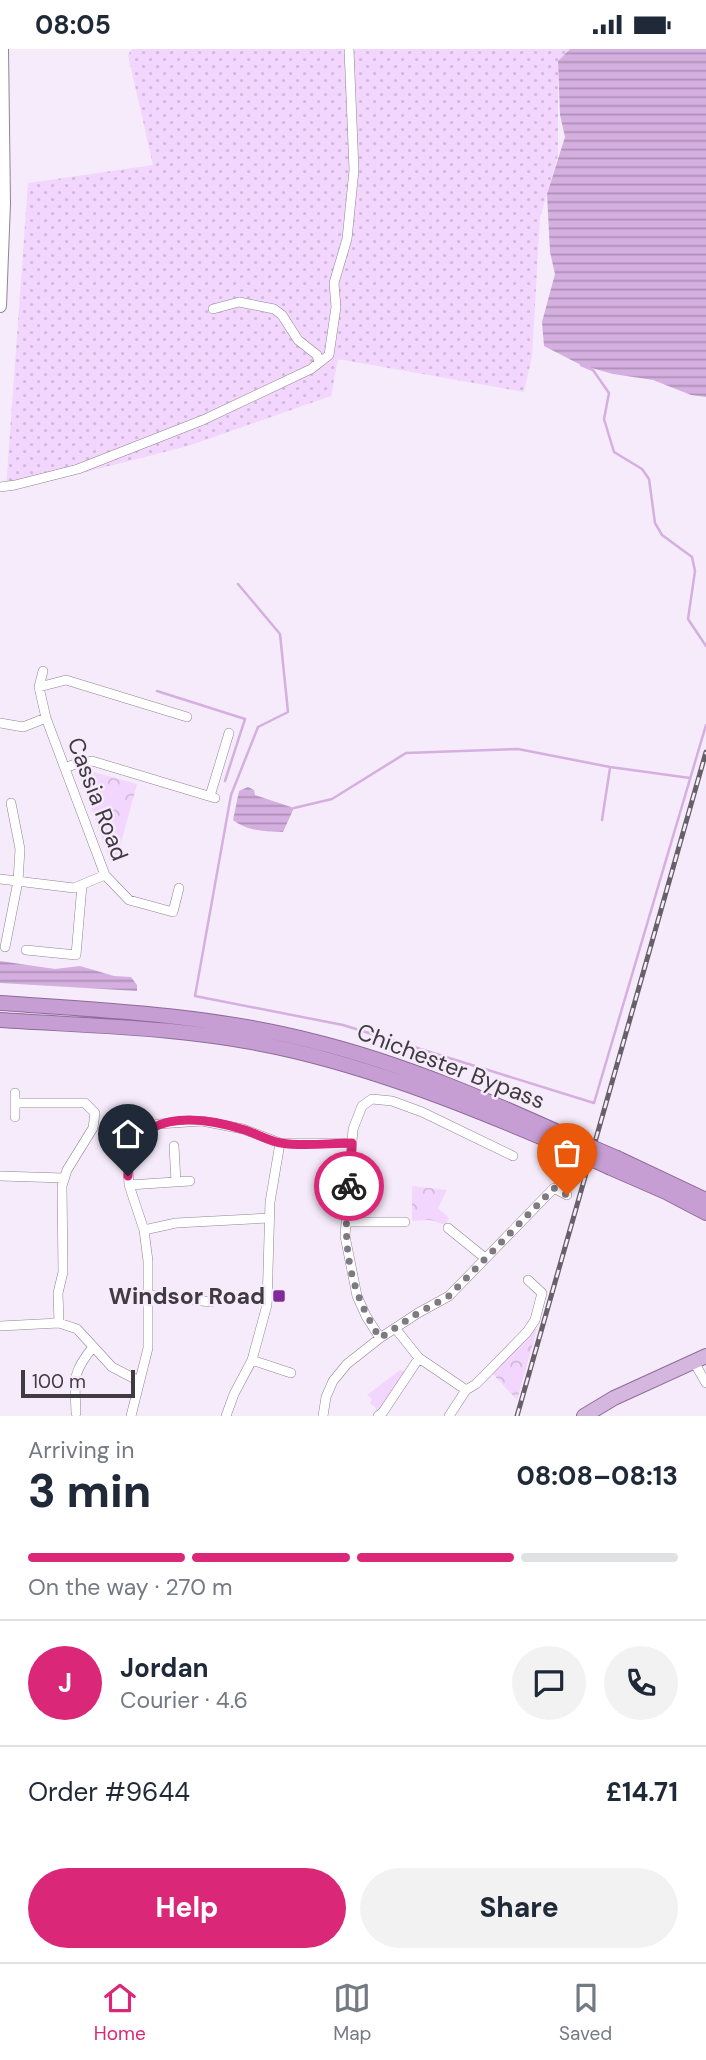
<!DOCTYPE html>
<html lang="en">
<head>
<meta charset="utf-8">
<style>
  body { margin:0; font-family:"DM Sans",sans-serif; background:#f2f2f3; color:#1f2937; height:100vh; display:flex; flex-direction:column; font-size:26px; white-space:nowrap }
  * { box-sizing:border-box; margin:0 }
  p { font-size:23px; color:#747a83 }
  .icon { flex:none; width:38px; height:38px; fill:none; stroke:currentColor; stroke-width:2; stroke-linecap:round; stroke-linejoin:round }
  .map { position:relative; height:1367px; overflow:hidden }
  .side { display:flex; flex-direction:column; background:#fff; flex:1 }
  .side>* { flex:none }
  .scale { position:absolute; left:21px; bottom:18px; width:114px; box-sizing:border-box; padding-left:7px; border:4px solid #3f3b41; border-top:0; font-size:19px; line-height:24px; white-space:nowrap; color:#3f3b41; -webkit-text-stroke:5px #f6ebfa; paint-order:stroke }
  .pin { position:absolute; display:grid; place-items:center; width:60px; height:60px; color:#fff; margin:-72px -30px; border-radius:50% 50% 50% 0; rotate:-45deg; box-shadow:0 0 7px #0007 }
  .pin .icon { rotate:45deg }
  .courier { position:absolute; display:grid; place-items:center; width:70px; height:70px; margin:-35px; border:5px solid #db2777; border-radius:50%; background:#fff; color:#222; box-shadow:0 2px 9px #0007 }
  .head em { font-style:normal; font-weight:800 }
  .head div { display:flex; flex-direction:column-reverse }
  .head { display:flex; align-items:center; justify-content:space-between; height:119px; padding:0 28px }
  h1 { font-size:46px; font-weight:800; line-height:52px }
  .bar { display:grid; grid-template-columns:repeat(4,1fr); gap:10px 7px; align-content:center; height:84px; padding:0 28px }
  .bar i { height:9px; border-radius:5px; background:#e0e1e3 }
  .bar .on { background:#db2777 }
  .bar p { grid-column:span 4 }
  .line { display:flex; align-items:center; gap:18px; padding:0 28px; border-top:2px solid #e0e1e3 }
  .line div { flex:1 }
  .round { display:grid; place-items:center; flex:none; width:74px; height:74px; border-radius:37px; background:#f2f2f3 }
  .button { display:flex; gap:14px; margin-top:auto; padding:14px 28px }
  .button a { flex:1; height:80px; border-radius:42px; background:#db2777; color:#fff; font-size:28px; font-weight:800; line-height:80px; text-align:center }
  .button a+a { background:#f2f2f3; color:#1f2937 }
  .status { display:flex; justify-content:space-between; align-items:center; height:49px; padding:0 35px; background:#fff; direction:ltr }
  .status svg { height:19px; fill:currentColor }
  .menu { display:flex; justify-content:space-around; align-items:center; height:98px; border-top:2px solid #e0e1e3; background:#fff; font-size:19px; color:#747a83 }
  .menu a { display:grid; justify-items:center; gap:4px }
  .menu .on { color:#db2777 }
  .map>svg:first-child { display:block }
</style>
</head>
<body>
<div class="status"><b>08:05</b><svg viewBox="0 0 49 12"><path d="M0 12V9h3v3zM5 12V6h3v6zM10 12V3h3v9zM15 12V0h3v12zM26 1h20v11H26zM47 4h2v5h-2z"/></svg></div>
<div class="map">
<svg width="706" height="1367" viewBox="0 0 706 1367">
  <defs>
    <pattern id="grass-dots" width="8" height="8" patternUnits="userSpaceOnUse" patternTransform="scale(1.75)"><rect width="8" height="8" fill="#f3d6fd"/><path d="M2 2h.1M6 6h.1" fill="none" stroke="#d1b9da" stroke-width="1.8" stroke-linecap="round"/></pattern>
    <pattern id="park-crowns" width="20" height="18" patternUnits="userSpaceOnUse" patternTransform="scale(1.75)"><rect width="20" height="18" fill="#f3d6fd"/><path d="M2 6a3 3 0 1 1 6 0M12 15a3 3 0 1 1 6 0" fill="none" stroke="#d1b9da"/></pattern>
    <pattern id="water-rules" width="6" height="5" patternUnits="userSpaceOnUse" patternTransform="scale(1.75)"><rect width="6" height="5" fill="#d4afe0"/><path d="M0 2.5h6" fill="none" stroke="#ad90b7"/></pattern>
  </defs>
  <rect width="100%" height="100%" fill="#f6ebfa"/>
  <!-- grass -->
  <path fill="url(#grass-dots)" d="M 132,0 L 570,0 L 558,12 L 558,106 L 540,169 L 532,307 L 524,343 L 338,310 L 331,347 L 188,397 L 18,440 L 6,438 L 28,134 L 153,116 L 128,6 Z"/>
  <!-- park -->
  <path fill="url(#park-crowns)" d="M 86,721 L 137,735 L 116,812 L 111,814 L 79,725 Z
    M 412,1137 L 447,1141 L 438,1159 L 449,1169 L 446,1176 L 430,1171 L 412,1172 Z
    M 532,1280 L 537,1280 L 517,1351 L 492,1324 Z"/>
  <!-- garden -->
  <path fill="#f3d6fd" d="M 400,1321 L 407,1323 L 377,1364 L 376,1359 L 370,1354 L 372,1350 L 367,1346 Z"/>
  <!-- water -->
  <path fill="url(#water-rules)" d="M 570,0 L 706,0 L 706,348 L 691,346 L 653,331 L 613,325 L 581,316 L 544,297 L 542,273 L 555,225 L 550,203 L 547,145 L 565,88 L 560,66 L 558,12 Z
    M 248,738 L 254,741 L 255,746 L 294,759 L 283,783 C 264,782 249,783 233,771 L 239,742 Z
    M 0,912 L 55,920 L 80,917 L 114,927 L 131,928 L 137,936 L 137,942 L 0,934 Z"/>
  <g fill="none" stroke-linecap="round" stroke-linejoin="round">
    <!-- stream -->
    <path stroke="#d4afe0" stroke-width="2.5" d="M 581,316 L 593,321 L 609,344 L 604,370 L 614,403 L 642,420 L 649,430 L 655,474 L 662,486 L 692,508 L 695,522 L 688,570 L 706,597
      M 238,535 L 280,585 L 288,663 L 258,678 L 231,746 L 195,947 L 343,976 L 594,1054 L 706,676
      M 157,642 L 245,670 L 225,732
      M 294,759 L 332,750 L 406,704 L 518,700 L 610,718 L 690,729
      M 602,771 L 610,719"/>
    <!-- minor casing -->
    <g stroke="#8f8592" stroke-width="10">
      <path id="minor" d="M 213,260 L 239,253 L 274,260 L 282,266 L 298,291 L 317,306 L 319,314
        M 0,438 L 15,436 L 78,420 L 203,371 L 311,320 L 329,306 L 336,258 L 334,234 L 347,190 L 354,121 L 349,0
        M 43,622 L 39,638 L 46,669 L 105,826 L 129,851 L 173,863 L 179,839
        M 39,638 L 66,631 L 187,668
        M 0,674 L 23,678 L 46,669
        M 65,719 L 80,713 L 92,712 L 215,749
        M 210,747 L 229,684
        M 0,830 L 74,839 L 105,826
        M 5,898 L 18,832 L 20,800 L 11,754
        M 26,901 L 76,906 L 82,836
        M 15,1044 L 15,1068
        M 15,1054 L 85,1054 L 95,1064 L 93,1079 L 67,1121 L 62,1137 L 63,1223 L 58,1244 L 59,1274
        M 174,1097 L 176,1133
        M 0,1127 L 64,1129
        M 129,1136 L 190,1132
        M 346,1173 L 405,1173
        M 448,1179 L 485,1209
        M 144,1181 L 176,1174 L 269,1169
        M 148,1246 L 211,1253
        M 0,1277 L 59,1274 L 77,1280 L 112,1318 L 139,1332
        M 395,1279 L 419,1309 L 466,1341
        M 380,1289 L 366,1267 L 357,1247 L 345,1187 L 353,1080 L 362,1057 L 372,1050 L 392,1052 L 422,1063 L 513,1107
        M 252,1311 L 291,1324
        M 694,1313 L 706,1334
        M 76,1364 C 75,1331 71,1325 93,1298
        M 131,1367 L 148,1299 L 148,1212 L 144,1181 L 129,1136 L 128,1119 L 132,1103 L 139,1090 L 152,1077 L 158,1075 L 202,1072 L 243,1080 L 280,1094 L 352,1094
        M 226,1367 L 234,1345 L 252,1311 L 267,1256 L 270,1153 L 280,1094
        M 323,1367 L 326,1348 L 333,1332 L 347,1315 L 380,1289 L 418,1264 L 449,1247 L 554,1139 L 567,1146
        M 378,1367 L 383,1363 L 419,1309
        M 449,1367 L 466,1341 L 476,1335 L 527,1283 L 535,1271 L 542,1244 L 528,1231"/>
    </g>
    <!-- secondary casing -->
    <g stroke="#8f8592" stroke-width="14">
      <path id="secondary" d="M 0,257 L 4,154 L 2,0"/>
    </g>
    <!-- primary casing -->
    <g stroke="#8e6b99" stroke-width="16">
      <path id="primary" d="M 584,1367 L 614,1349 L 706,1307"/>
    </g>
    <!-- trunk casing -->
    <g stroke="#8e6b99" stroke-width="16">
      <path id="trunk" d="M 0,954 C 104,961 211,966 312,992 C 406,1015 494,1054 582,1094
        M 0,971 C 91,977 186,978 276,998 C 379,1020 481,1062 578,1104
        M 617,1109 L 706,1151
        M 611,1119 L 666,1143 L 706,1164"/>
    </g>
    <!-- minor -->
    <use href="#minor" stroke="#fff" stroke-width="9"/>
    <!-- secondary -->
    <use href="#secondary" stroke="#fff" stroke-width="12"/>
    <!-- primary -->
    <use href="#primary" stroke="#d4b6de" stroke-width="14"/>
    <!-- trunk -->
    <use href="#trunk" stroke="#c69ed3" stroke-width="14"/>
    <!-- rail casing -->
    <g stroke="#666068" stroke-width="5">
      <path id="rail" d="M 517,1367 L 706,703"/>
    </g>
    <!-- rail -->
    <use href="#rail" stroke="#f6ebfa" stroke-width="2.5" stroke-dasharray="8" stroke-linecap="butt"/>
    <!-- trunk-bridge casing -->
    <g stroke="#8e6b99" stroke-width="16" stroke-linecap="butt">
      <path id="trunk-bridge" d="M 582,1094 L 617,1109
        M 578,1104 L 611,1119"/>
    </g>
    <!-- trunk-bridge -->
    <use href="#trunk-bridge" stroke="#c69ed3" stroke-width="14"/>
  </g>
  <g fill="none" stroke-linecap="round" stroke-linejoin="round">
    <!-- done -->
    <path stroke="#7f7982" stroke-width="7" stroke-dasharray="0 12.6" d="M 349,1137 C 342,1195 348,1239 380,1289 L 418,1264 L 449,1247 L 554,1139 L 567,1146"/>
    <!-- route -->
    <path stroke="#db2777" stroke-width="9" d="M 128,1127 C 129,1059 198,1066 245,1081 C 257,1085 269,1092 281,1094 C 304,1098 329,1094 352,1094 L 349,1137"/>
  </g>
  <!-- markers -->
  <rect fill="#812b99" stroke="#f6ebfa" stroke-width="2.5" x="272" y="1240" width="14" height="14" rx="3.5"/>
  <g text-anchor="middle" stroke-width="5" stroke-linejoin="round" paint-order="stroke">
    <!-- street labels -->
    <g font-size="23" fill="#3f3b41" stroke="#f6ebfa">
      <text transform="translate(98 750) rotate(69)" y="8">Cassia Road</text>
      <text transform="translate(451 1017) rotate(21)" y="8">Chichester Bypass</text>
    </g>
    <!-- poi labels -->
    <g font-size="23" font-weight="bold" fill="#3f3b41" stroke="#f6ebfa" text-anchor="end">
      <text x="265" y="1255">Windsor Road</text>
    </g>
  </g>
</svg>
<div class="scale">100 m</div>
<div class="pin" style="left:567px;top:1146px;background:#ea580c"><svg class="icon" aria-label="bag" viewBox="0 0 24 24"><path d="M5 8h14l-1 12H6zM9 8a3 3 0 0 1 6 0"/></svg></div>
<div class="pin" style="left:128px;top:1127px;background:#1f2937"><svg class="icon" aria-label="home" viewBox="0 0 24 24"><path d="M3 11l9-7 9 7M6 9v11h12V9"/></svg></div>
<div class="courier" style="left:349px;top:1137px"><svg class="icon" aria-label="bike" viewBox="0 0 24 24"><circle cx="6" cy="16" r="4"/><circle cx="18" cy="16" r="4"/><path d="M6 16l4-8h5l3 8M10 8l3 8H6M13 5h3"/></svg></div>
</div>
<section class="side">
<div class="head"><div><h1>3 min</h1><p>Arriving in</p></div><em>08:08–08:13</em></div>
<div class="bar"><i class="on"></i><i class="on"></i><i class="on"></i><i></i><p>On the way · 270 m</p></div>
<div class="line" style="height:126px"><b class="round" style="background:#db2777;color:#fff">J</b><div><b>Jordan</b><p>Courier · 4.6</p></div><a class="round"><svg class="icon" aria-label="chat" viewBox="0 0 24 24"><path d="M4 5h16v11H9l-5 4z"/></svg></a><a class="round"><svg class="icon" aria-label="phone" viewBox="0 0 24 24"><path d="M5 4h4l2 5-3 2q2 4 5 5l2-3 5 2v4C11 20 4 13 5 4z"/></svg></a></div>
<div class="line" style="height:91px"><div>Order #9644</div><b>£14.71</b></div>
<div class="button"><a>Help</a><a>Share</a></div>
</section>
<nav class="menu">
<a class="on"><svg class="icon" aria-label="home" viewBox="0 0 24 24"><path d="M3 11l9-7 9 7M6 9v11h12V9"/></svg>Home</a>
<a><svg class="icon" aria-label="map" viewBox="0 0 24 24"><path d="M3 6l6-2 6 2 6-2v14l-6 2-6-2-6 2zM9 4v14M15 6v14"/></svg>Map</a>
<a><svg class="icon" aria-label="saved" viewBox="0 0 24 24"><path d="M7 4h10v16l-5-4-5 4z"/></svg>Saved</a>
</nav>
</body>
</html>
